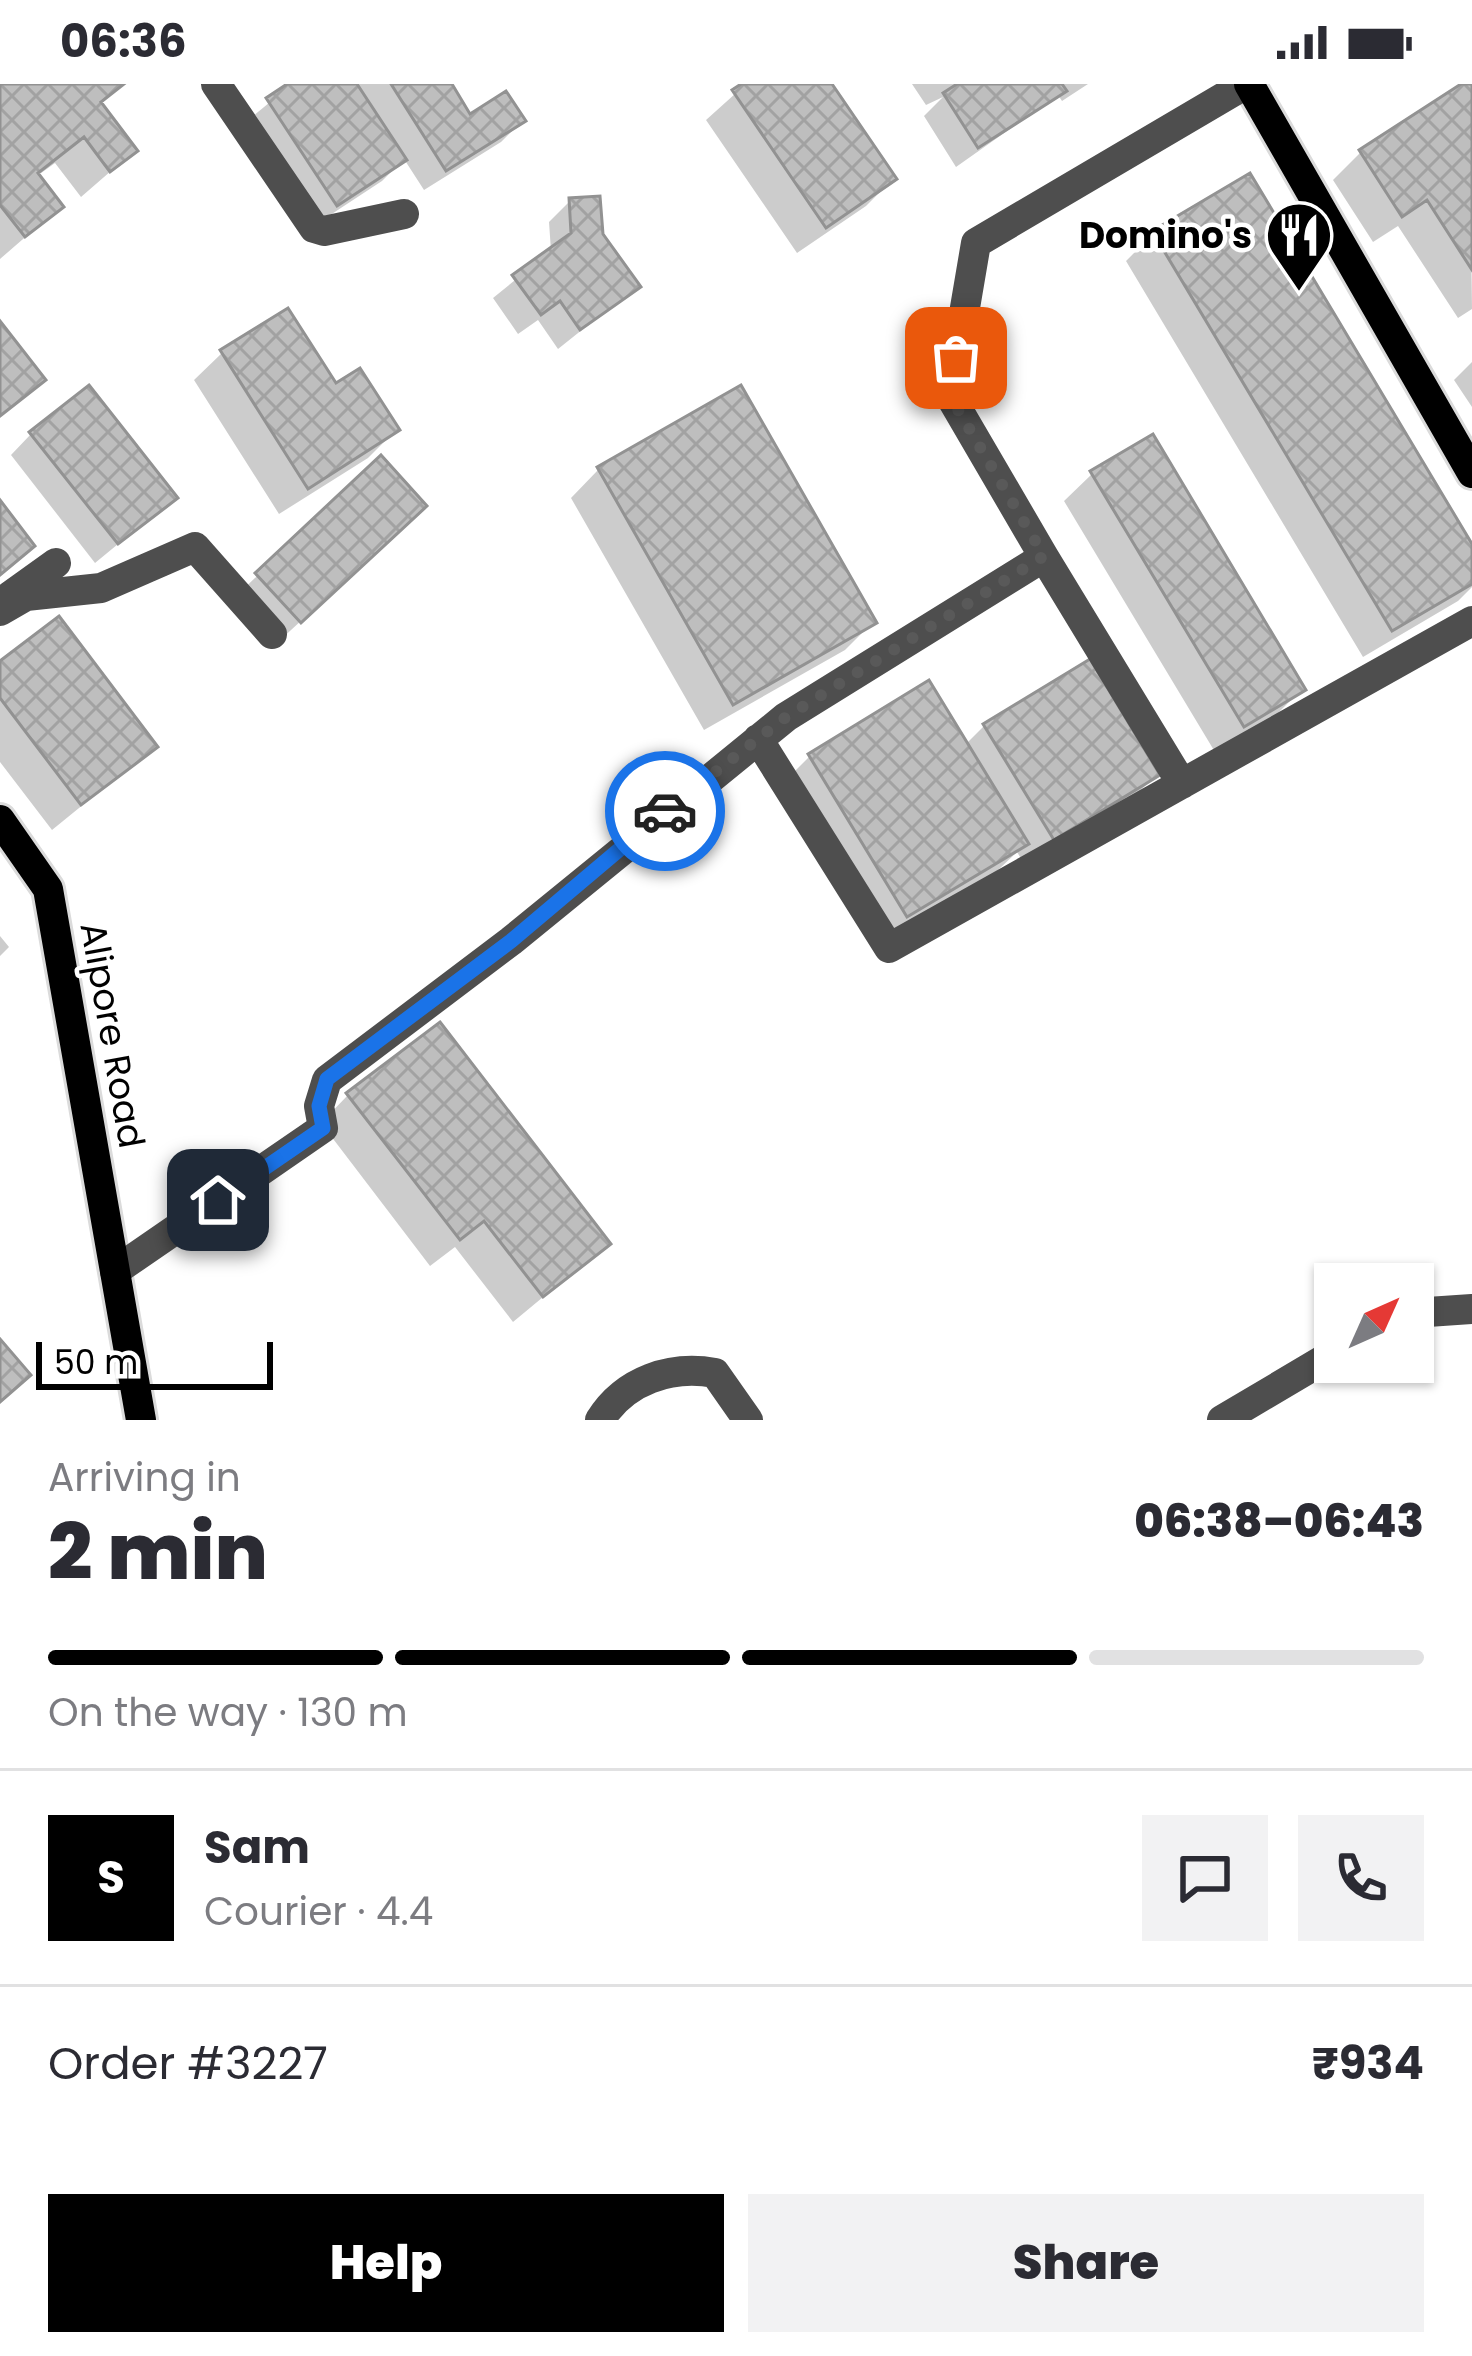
<!DOCTYPE html>
<html lang="en">
<head>
<meta charset="utf-8">
<style>
  body { margin:0; font-family:Poppins,sans-serif; background:#f2f2f3; color:#2b2b33; height:100vh; display:flex; flex-direction:column; font-size:45px; white-space:nowrap }
  * { box-sizing:border-box; margin:0 }
  p { font-size:39px; color:#7c7c81 }
  .icon { flex:none; width:66px; height:66px; fill:none; stroke:currentColor; stroke-width:2; stroke-linecap:round; stroke-linejoin:round }
  .map { position:relative; height:1336px; overflow:hidden }
  .drawer { display:flex; flex-direction:column; background:#fff; flex:1 }
  .drawer>* { flex:none }
  .needle { width:78px; rotate:45deg }
  .controls { position:absolute; left:1314px; top:1179px; display:grid; gap:24px }
  .controls a { display:grid; place-items:center; width:120px; height:120px; border-radius:0px; background:#fff; box-shadow:0 3px 9px #0004; font-size:60px }
  .scale { position:absolute; left:36px; bottom:30px; width:237px; box-sizing:border-box; padding-left:12px; border:6px solid #000; border-top:0; font-size:33px; line-height:42px; white-space:nowrap; color:#000; -webkit-text-stroke:9px #fff; paint-order:stroke }
  .pin { position:absolute; display:grid; place-items:center; width:102px; height:102px; color:#fff; margin:-51px; border-radius:24px; box-shadow:0 6px 18px #0006 }
  .courier { position:absolute; display:grid; place-items:center; width:120px; height:120px; margin:-60px; border:9px solid #1a73e8; border-radius:50%; background:#fff; color:#222; box-shadow:0 3px 15px #0007 }
  .headline em { font-style:normal; font-weight:800 }
  .headline div { display:flex; flex-direction:column-reverse }
  .headline { display:flex; align-items:center; justify-content:space-between; height:204px; padding:0 48px }
  h1 { font-size:78px; font-weight:800; line-height:90px }
  .bar { display:grid; grid-template-columns:repeat(4,1fr); gap:18px 12px; align-content:center; height:144px; padding:0 48px }
  .bar i { height:15px; border-radius:9px; background:#e1e1e2 }
  .bar .selected { background:#000 }
  .bar p { grid-column:span 4 }
  .line { display:flex; align-items:center; gap:30px; padding:0 48px; border-top:3px solid #e1e1e2 }
  .line div { flex:1 }
  .round { display:grid; place-items:center; flex:none; width:126px; height:126px; border-radius:0px; background:#f2f2f3 }
  .action { display:flex; gap:24px; margin-top:auto; padding:24px 48px }
  .action a { flex:1; height:138px; border-radius:0px; background:#000; color:#fff; font-size:48px; font-weight:800; line-height:138px; text-align:center }
  .action a+a { background:#f2f2f3; color:#2b2b33 }
  .status { display:flex; justify-content:space-between; align-items:center; height:84px; padding:0 60px; background:#fff; direction:ltr }
  .status svg { height:33px; fill:currentColor }
  .map>svg:first-child { display:block }
</style>
</head>
<body>
<div class="status"><b>06:36</b><svg viewBox="0 0 49 12"><path d="M0 12V9h3v3zM5 12V6h3v6zM10 12V3h3v9zM15 12V0h3v12zM26 1h20v11H26zM47 4h2v5h-2z"/></svg></div>
<div class="map">
<svg width="1472" height="1336" viewBox="0 0 1472 1336">
  <defs>
    <pattern id="building-cross-hatch" width="8" height="8" patternUnits="userSpaceOnUse" patternTransform="scale(3)"><rect width="8" height="8" fill="#bebebe"/><path d="M0 0l8 8M0 8l8-8" fill="none" stroke="#a2a2a2"/></pattern>
  </defs>
  <rect width="100%" height="100%" fill="#fff"/>
  <!-- shadow -->
  <path fill="#0003" d="M 0,0 L 122,0 L 100,21 L 134,67 L 81,113 L 55,79 L 37,92 L 60,123 L 0,175 Z
    M 292,0 L 448,0 L 469,34 L 522,37 L 501,58 L 424,106 L 404,75 L 382,97 L 315,141 L 247,37 Z
    M 746,0 L 829,0 L 893,95 L 866,122 L 797,169 L 706,36 Z
    M 912,0 L 1088,0 L 1062,17 L 1058,11 L 956,83 L 924,32 L 943,13 L 926,21 Z
    M 1469,0 L 1472,225 L 1458,234 L 1398,142 L 1373,158 L 1333,96 L 1361,68 Z
    M 570,117 L 637,202 L 558,265 L 538,236 L 518,250 L 493,214 L 551,167 L 549,138 Z
    M 1154,149 L 1472,466 L 1472,503 L 1458,517 L 1363,573 L 1126,177 Z
    M 222,269 L 396,346 L 368,374 L 279,430 L 194,296 Z
    M 1472,278 L 1472,323 L 1454,296 Z
    M 740,305 L 873,538 L 845,566 L 704,646 L 571,414 L 598,386 Z
    M 31,350 L 174,414 L 95,479 L 11,371 Z
    M 380,376 L 403,443 L 278,558 L 236,512 Z
    M 1092,390 L 1302,605 L 1274,633 L 1215,668 L 1064,417 Z
    M 1089,579 L 1157,690 L 1129,718 L 1025,781 L 1017,768 L 997,787 L 879,859 L 782,700 L 810,672 L 965,661 L 984,642 Z
    M 0,581 L 154,663 L 52,746 L 0,678 Z
    M 0,852 L 9,863 L 0,872 Z
    M 348,1011 L 607,1160 L 513,1238 L 455,1163 L 430,1182 L 321,1039 Z"/>
  <!-- building -->
  <path fill="url(#building-cross-hatch)" stroke="#929292" stroke-width="3" d="M 0,0 L 124,0 L 101,18 L 138,67 L 110,88 L 84,53 L 38,89 L 64,123 L 25,153 L 0,121 Z
    M 287,0 L 357,0 L 407,76 L 337,122 L 266,14 Z
    M 391,0 L 452,0 L 470,30 L 506,7 L 526,37 L 446,87 Z
    M 741,0 L 832,0 L 897,95 L 826,144 L 732,6 Z
    M 957,0 L 1062,0 L 1067,7 L 978,64 L 943,9 Z
    M 1461,0 L 1472,0 L 1472,186 L 1427,116 L 1402,133 L 1359,66 Z
    M 1250,89 L 1472,460 L 1472,500 L 1392,547 L 1152,147 Z
    M 600,112 L 603,150 L 641,203 L 580,246 L 560,217 L 541,231 L 512,191 L 571,149 L 569,114 Z
    M 288,224 L 336,299 L 360,284 L 400,346 L 308,405 L 220,266 Z
    M 0,237 L 46,296 L 0,332 Z
    M 89,301 L 178,414 L 118,460 L 29,348 Z
    M 741,301 L 877,539 L 733,621 L 597,383 Z
    M 1153,350 L 1306,606 L 1244,643 L 1090,387 Z
    M 381,371 L 427,422 L 301,539 L 255,489 Z
    M 0,416 L 35,462 L 0,491 Z
    M 59,532 L 158,663 L 81,721 L 0,614 L 0,577 Z
    M 1090,575 L 1160,691 L 1054,756 L 983,640 Z
    M 929,596 L 1029,760 L 907,833 L 808,670 Z
    M 440,938 L 611,1160 L 543,1213 L 484,1137 L 460,1156 L 346,1009 Z
    M 0,1255 L 31,1291 L 0,1318 Z"/>
  <g fill="none" stroke-linecap="round" stroke-linejoin="round">
    <!-- major casing -->
    <g stroke="#dbdbdb" stroke-width="36">
      <path id="major" d="M 1249,0 L 1472,389
        M 0,736 L 48,805 L 141,1336"/>
    </g>
    <!-- minor -->
    <path stroke="#4e4e4e" stroke-width="30" d="M 216,0 L 314,144 L 324,147 L 404,130
      M 1044,473 L 950,312 L 976,159 L 1246,0
      M 10,512 L 56,479
      M 0,527 L 26,512 L 101,504 L 195,463 L 272,550
      M 758,655 L 889,864 L 1472,537
      M 115,1187 L 323,1044 L 319,1022 L 327,996 L 511,857 L 786,633 L 1044,473 L 1182,700
      M 1413,1229 L 1472,1225
      M 600,1336 C 625,1296 671,1281 715,1289 L 748,1336
      M 1222,1336 L 1335,1269"/>
    <!-- major -->
    <use href="#major" stroke="#000" stroke-width="30"/>
  </g>
  <g fill="none" stroke-linecap="round" stroke-linejoin="round">
    <!-- done -->
    <path stroke="#595959" stroke-width="12" stroke-dasharray="0 21.6" d="M 665,727 L 786,633 L 1044,472 L 950,312 L 956,274"/>
    <!-- route -->
    <path stroke="#1a73e8" stroke-width="15" d="M 218,1116 L 323,1044 L 319,1022 L 327,995 L 511,857 L 665,727"/>
  </g>
  <!-- icons -->
  <defs>
    <g id="restaurant-pin" transform="scale(3.45)"><path d="M0 17L-7.5 6A9.5 9.5 0 1 1 7.5 6Z" fill="#000" stroke="#fff"/><path d="M-5-6h1v4h1v-4h1v4h1v-4h1v5L-1.5 .5V6h-2V.5L-5-1ZM5-6V6H3V1.5H1.5Q1.5-4 5-6Z" fill="#fff"/></g>
  </defs>
  <g fill-rule="evenodd">
    <use href="#restaurant-pin" x="1299" y="151"/>
  </g>
  <g text-anchor="middle" stroke-width="9" stroke-linejoin="round" paint-order="stroke">
    <!-- poi labels -->
    <g font-size="36" font-weight="bold" fill="#000" stroke="#fff" text-anchor="end">
      <text x="1252" y="164">Domino's</text>
    </g>
    <!-- street labels -->
    <g font-size="36" fill="#000" stroke="#fff">
      <text transform="translate(113 951) rotate(80)" y="13">Alipore Road</text>
    </g>
  </g>
</svg>
<div class="controls">
<a><svg class="needle" viewBox="-14 -14 28 28"><path d="M0-13l5 13h-10z" fill="#e53935"/><path d="M0 13l5-13h-10z" fill="#7c7c81"/></svg></a>
</div>
<div class="scale">50 m</div>
<div class="pin" style="left:956px;top:274px;background:#ea580c"><svg class="icon" aria-label="bag" viewBox="0 0 24 24"><path d="M5 8h14l-1 12H6zM9 8a3 3 0 0 1 6 0"/></svg></div>
<div class="pin" style="left:218px;top:1116px;background:#1f2937"><svg class="icon" aria-label="home" viewBox="0 0 24 24"><path d="M3 11l9-7 9 7M6 9v11h12V9"/></svg></div>
<div class="courier" style="left:665px;top:727px"><svg class="icon" aria-label="car" viewBox="0 0 24 24"><path d="M5 17H2v-5l4-1 3-4h7l3 4 3 1v5h-3M9 17h6M6 11h13"/><circle cx="7" cy="17" r="2"/><circle cx="17" cy="17" r="2"/></svg></div>
</div>
<section class="drawer">
<div class="headline"><div><h1>2 min</h1><p>Arriving in</p></div><em>06:38–06:43</em></div>
<div class="bar"><i class="selected"></i><i class="selected"></i><i class="selected"></i><i></i><p>On the way · 130 m</p></div>
<div class="line" style="height:216px"><b class="round" style="background:#000;color:#fff">S</b><div><b>Sam</b><p>Courier · 4.4</p></div><a class="round"><svg class="icon" aria-label="chat" viewBox="0 0 24 24"><path d="M4 5h16v11H9l-5 4z"/></svg></a><a class="round"><svg class="icon" aria-label="phone" viewBox="0 0 24 24"><path d="M5 4h4l2 5-3 2q2 4 5 5l2-3 5 2v4C11 20 4 13 5 4z"/></svg></a></div>
<div class="line" style="height:156px"><div>Order #3227</div><b>₹934</b></div>
<div class="action"><a>Help</a><a>Share</a></div>
</section>
</body>
</html>
